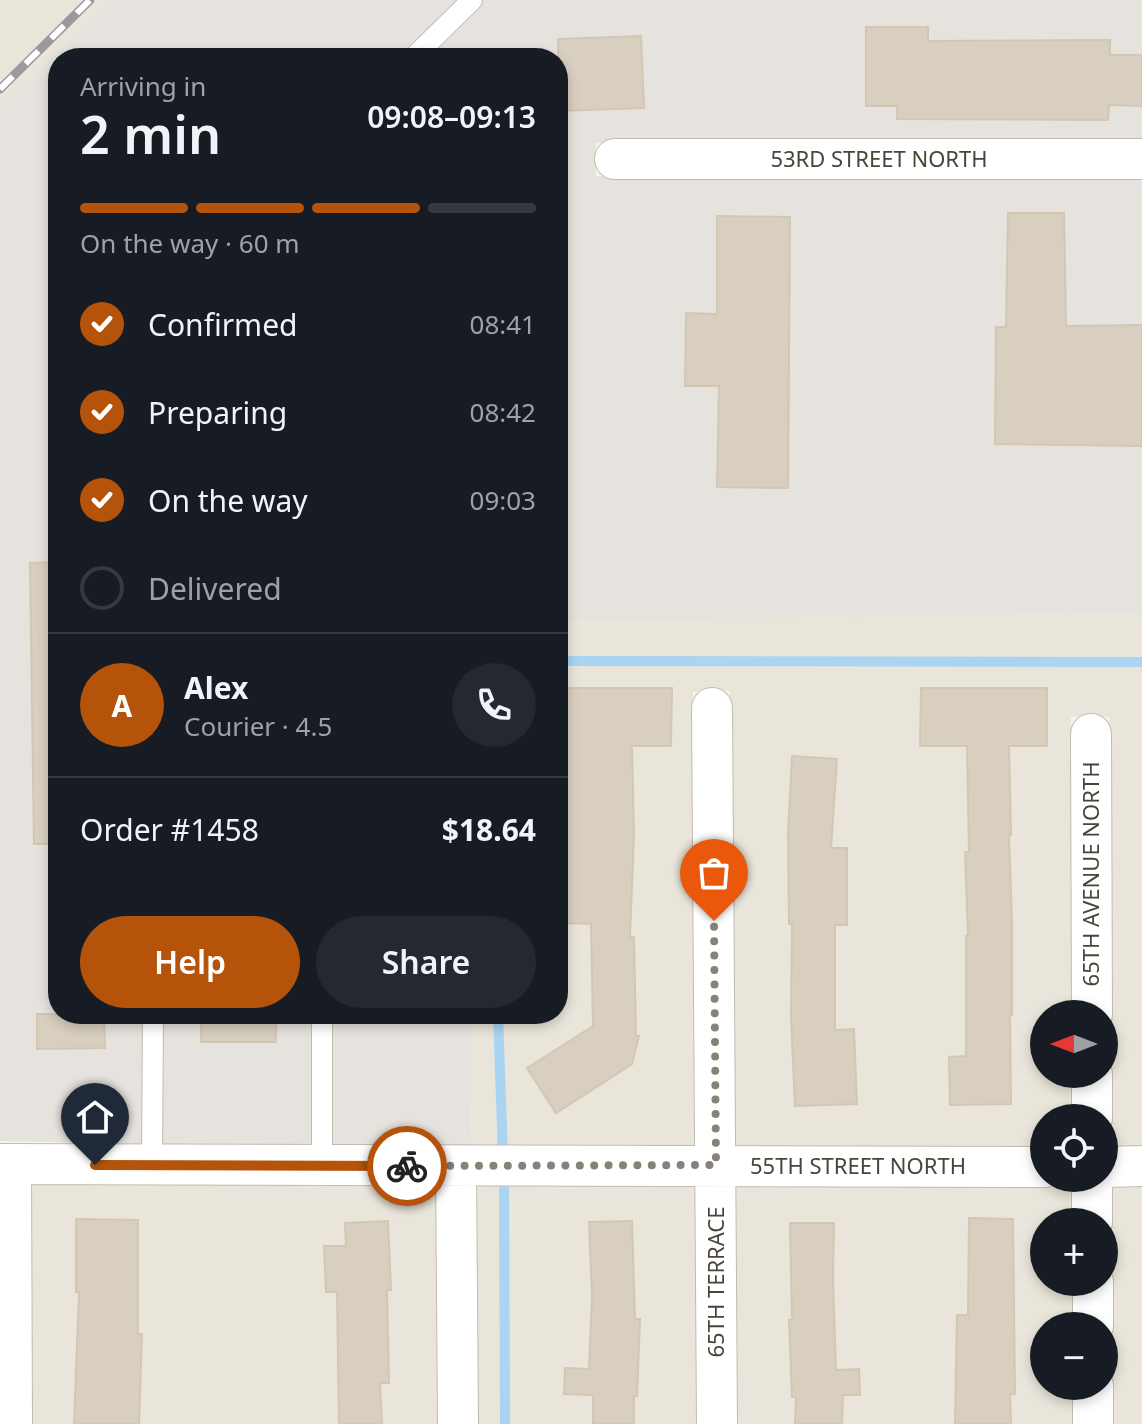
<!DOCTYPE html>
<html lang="en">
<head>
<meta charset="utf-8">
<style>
  body { margin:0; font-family:"Noto Sans",sans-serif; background:#242831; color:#f1f3f6; height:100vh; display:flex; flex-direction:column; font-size:30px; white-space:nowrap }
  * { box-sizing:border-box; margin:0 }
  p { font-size:26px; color:#9ea1a6 }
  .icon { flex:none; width:44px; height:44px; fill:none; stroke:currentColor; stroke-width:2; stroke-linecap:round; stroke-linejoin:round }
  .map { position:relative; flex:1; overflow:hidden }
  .details { position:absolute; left:48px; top:48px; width:520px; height:976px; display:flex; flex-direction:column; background:#171b24; border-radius:32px; box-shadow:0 4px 12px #0003 }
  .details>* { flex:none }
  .needle { width:52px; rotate:270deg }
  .tools { position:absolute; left:1030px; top:1000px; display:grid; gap:16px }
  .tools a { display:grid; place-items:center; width:88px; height:88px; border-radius:50%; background:#171b24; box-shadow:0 4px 12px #0003; font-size:40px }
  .pin { position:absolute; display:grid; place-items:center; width:68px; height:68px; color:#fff; margin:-82px -34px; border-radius:50% 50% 50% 0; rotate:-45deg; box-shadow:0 0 8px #0007 }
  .pin .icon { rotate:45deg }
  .courier { position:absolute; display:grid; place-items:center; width:80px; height:80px; margin:-40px; border:6px solid #b45309; border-radius:50%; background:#fff; color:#222; box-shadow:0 2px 10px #0007 }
  .overview em { font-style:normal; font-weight:600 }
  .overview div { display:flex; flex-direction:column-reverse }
  .overview { display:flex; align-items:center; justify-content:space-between; height:136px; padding:0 32px }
  h1 { font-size:52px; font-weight:600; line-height:60px }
  .bar { display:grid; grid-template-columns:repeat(4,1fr); gap:12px 8px; align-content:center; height:96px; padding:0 32px }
  .bar i { height:10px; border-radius:6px; background:#363941 }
  .bar .on { background:#b45309 }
  .bar p { grid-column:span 4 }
  .line { display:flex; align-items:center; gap:20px; padding:0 32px; border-top:2px solid #363941 }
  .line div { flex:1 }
  .round { display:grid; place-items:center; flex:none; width:84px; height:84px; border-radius:42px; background:#242831 }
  ol { padding:0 32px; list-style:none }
  li { display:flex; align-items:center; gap:24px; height:88px }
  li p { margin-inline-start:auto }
  li .icon { padding:8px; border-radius:50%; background:#b45309; color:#fff; stroke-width:4 }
  li:last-child { color:#9ea1a6 }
  li i { width:44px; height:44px; border:4px solid #363941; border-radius:50% }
  .action { display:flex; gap:16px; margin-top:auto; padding:16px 32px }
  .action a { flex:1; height:92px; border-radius:48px; background:#b45309; color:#fff; font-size:32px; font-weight:600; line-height:92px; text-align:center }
  .action a+a { background:#242831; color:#f1f3f6 }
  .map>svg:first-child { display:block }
</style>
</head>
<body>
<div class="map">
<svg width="1142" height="1424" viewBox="0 0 1142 1424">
  <rect width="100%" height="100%" fill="#f6f3ec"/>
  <!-- residential -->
  <path fill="#eae5da" d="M 0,0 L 111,0 L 0,107 Z
    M 1142,613 L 1142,1149 L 1111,1149 L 1109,717 L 1071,717 L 1073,1014 L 1044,1014 L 1044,1074 L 1073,1074 L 1073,1118 L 1044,1118 L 1044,1150 L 734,1148 L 730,691 L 693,692 L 696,1148 L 471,1148 L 473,1014 L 558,1014 L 558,621 Z
    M 30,1182 L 438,1183 L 439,1424 L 31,1424 Z
    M 697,1182 L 698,1424 L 477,1424 L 476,1183 Z
    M 735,1183 L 1073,1184 L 1073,1222 L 1044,1222 L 1044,1282 L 1073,1282 L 1074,1326 L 1044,1326 L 1044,1386 L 1074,1386 L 1074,1424 L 736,1424 Z
    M 1142,1183 L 1142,1424 L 1112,1424 L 1111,1184 Z"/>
  <!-- industrial -->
  <path fill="#e6e2dd" d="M 111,0 L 1142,0 L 1142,141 L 596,143 L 596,176 L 1142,176 L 1142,613 L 558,621 L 558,58 L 58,58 L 58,1014 L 473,1014 L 471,1148 L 309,1148 L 0,1141 L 0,107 Z"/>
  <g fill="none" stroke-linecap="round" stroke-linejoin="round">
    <!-- stream -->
    <path stroke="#a9d4f2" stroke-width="10" d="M 558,661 L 1142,662
      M 498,1014 L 503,1156
      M 504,1172 L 505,1424"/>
  </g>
  <!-- building -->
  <path fill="#d8cfc1" stroke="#d3c7b4" stroke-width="2" d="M 866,27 L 928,27 L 928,41 L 1110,40 L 1110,55 L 1142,55 L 1142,106 L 1109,105 L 1108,120 L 897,119 L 897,106 L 866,106 Z
    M 641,36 L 644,108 L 558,111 L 558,39 Z
    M 1008,213 L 1064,213 L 1066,326 L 1142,325 L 1142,446 L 995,444 L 996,327 L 1006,327 Z
    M 717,216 L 790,217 L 788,488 L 717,487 L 719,386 L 685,386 L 686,313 L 717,314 Z
    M 58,562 L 58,844 L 34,844 L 30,563 Z
    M 558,688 L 672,688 L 671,746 L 632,746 L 634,834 L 630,937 L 634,937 L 636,1036 L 639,1036 L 632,1064 L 556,1113 L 527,1068 L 593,1026 L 591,924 L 564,923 L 565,873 L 567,873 L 566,746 L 558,746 Z
    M 921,688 L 1047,688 L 1047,746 L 1009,746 L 1011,835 L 1009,835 L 1012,921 L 1012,1015 L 1010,1015 L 1011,1104 L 950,1105 L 949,1057 L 966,1056 L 966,936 L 968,936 L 965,852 L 969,852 L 967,746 L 920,746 Z
    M 792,756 L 837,759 L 831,848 L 847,848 L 847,925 L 835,925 L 835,1030 L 854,1029 L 857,1104 L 795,1106 L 791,1017 L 792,924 L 789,924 L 788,833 Z
    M 37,1014 L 104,1014 L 105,1048 L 37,1049 Z
    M 201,1014 L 276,1014 L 276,1042 L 201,1042 Z
    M 969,1218 L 1013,1219 L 1015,1394 L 1010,1394 L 1011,1424 L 955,1424 L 957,1315 L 968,1315 Z
    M 76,1219 L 138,1220 L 138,1334 L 142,1334 L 139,1424 L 74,1424 L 79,1292 L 76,1292 Z
    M 388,1221 L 391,1290 L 387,1290 L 389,1383 L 380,1383 L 382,1424 L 339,1424 L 337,1292 L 326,1292 L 324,1246 L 346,1246 L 345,1223 Z
    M 632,1221 L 635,1319 L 640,1319 L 637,1396 L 634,1396 L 634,1424 L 593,1424 L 593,1395 L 564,1394 L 565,1368 L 589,1369 L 592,1296 L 589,1222 Z
    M 790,1223 L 834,1223 L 833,1280 L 836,1370 L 859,1369 L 860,1395 L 843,1395 L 842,1424 L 795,1424 L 796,1397 L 792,1397 L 789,1320 L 792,1320 Z"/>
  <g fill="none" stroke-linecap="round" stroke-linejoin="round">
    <!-- service casing -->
    <g stroke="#c2bbae" stroke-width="22">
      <path id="service" d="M 413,58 L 472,0
        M 322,1014 L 322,1166
        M 152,1165 L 153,1014"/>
    </g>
    <!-- minor casing -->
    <g stroke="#c2bbae" stroke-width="42">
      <path id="minor" d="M 615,159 L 1142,159
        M 712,708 L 717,1424
        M 1091,734 L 1092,1014
        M 1092,1074 L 1092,1118
        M 0,1164 L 1044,1167
        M 11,1165 L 12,1424
        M 456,1166 L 458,1424
        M 1104,1167 L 1142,1166
        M 1092,1178 L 1092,1222
        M 1093,1282 L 1093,1326
        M 1093,1386 L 1093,1424"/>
    </g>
    <!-- service -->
    <use href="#service" stroke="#fff" stroke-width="20"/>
    <!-- minor -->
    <use href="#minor" stroke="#fff" stroke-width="40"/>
    <!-- rail casing -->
    <g stroke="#9a9a9a" stroke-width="9">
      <path id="rail" d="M 0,89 L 90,0"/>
    </g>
    <!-- rail -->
    <use href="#rail" stroke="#fff" stroke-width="6" stroke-dasharray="18" stroke-linecap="butt"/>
  </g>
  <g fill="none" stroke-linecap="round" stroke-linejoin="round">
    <!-- done -->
    <path stroke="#878178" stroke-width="8" stroke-dasharray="0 14.4" d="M 407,1166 L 716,1165 L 714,921"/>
    <!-- route -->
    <path stroke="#b45309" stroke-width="10" d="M 95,1165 L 407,1166"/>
  </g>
  <g text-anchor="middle" stroke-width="7" stroke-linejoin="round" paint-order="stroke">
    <!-- street labels -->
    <g font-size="22" fill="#4b4439" stroke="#fff">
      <text x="879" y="167">53RD STREET NORTH</text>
      <text transform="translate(1091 874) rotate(-90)" y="8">65TH AVENUE NORTH</text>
      <text x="858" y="1174">55TH STREET NORTH</text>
      <text transform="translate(716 1282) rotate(-90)" y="8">65TH TERRACE</text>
    </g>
  </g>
</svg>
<div class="tools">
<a><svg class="needle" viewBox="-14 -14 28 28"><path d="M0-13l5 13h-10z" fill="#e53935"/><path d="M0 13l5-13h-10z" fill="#9ea1a6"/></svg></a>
<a><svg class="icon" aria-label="locate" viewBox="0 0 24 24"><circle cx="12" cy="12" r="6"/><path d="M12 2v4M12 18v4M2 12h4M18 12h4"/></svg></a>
<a>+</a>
<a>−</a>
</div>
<div class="pin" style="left:714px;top:921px;background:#ea580c"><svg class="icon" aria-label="bag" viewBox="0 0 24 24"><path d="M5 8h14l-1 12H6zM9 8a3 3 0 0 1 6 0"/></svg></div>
<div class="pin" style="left:95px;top:1165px;background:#1f2937"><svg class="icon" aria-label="home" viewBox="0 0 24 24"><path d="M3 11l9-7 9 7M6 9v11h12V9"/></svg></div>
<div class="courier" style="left:407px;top:1166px"><svg class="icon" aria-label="bike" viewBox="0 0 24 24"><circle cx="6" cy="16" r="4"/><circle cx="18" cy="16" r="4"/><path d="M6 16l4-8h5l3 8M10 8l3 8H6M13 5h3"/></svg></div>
<section class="details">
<div class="overview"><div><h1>2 min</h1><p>Arriving in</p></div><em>09:08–09:13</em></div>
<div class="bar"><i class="on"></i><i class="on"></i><i class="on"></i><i></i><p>On the way · 60 m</p></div>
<ol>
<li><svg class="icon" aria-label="check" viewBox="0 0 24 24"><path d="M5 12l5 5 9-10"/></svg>Confirmed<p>08:41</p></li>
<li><svg class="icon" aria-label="check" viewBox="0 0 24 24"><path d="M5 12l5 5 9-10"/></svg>Preparing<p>08:42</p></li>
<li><svg class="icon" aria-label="check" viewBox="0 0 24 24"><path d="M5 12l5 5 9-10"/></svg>On the way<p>09:03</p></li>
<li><i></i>Delivered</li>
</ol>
<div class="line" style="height:144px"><b class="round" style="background:#b45309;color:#fff">A</b><div><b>Alex</b><p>Courier · 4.5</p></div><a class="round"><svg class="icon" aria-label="phone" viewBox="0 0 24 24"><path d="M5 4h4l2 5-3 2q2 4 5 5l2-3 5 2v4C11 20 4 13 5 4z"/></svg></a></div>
<div class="line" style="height:104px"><div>Order #1458</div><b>$18.64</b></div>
<div class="action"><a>Help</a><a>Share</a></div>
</section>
</div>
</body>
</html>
